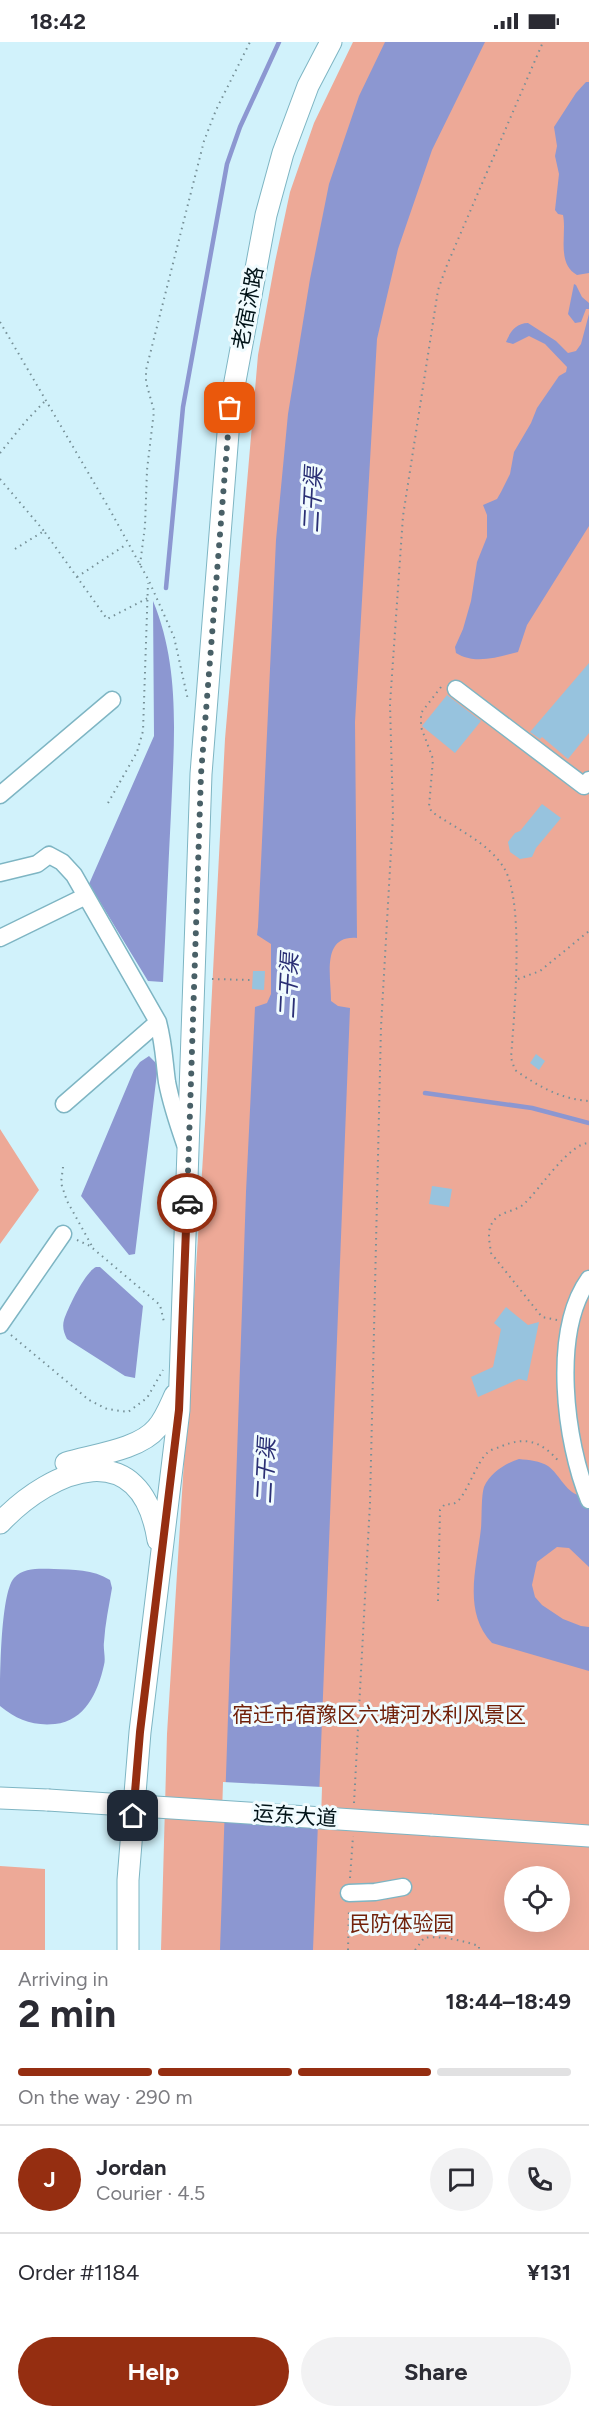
<!DOCTYPE html>
<html lang="en">
<head>
<meta charset="utf-8">
<style>
  body { margin:0; font-family:Figtree,"Noto Sans SC",sans-serif; background:#f2f2f3; color:#2b2b33; height:100vh; display:flex; flex-direction:column; font-size:22px; white-space:nowrap }
  * { box-sizing:border-box; margin:0 }
  p { font-size:20px; color:#7c7c81 }
  .icon { flex:none; width:33px; height:33px; fill:none; stroke:currentColor; stroke-width:2; stroke-linecap:round; stroke-linejoin:round }
  .map { position:relative; height:1908px; overflow:hidden }
  .sheet { display:flex; flex-direction:column; background:#fff; flex:1 }
  .sheet>* { flex:none }
  .tools { position:absolute; left:504px; top:1824px; display:grid; gap:12px }
  .tools a { display:grid; place-items:center; width:66px; height:66px; border-radius:50%; background:#fff; box-shadow:0 6px 24px #0002; font-size:30px }
  .pin { position:absolute; display:grid; place-items:center; width:51px; height:51px; color:#fff; margin:-26px; border-radius:12px; box-shadow:0 3px 9px #0006 }
  .courier { position:absolute; display:grid; place-items:center; width:60px; height:60px; margin:-30px; border:4px solid #952e11; border-radius:50%; background:#fff; color:#222; box-shadow:0 2px 8px #0007 }
  .overview em { font-style:normal; font-weight:700 }
  .overview div { display:flex; flex-direction:column-reverse }
  .overview { display:flex; align-items:center; justify-content:space-between; height:102px; padding:0 18px }
  h1 { font-size:39px; font-weight:700; line-height:45px }
  .bar { display:grid; grid-template-columns:repeat(4,1fr); gap:9px 6px; align-content:center; height:72px; padding:0 18px }
  .bar i { height:8px; border-radius:4px; background:#e1e1e2 }
  .bar .active { background:#952e11 }
  .bar p { grid-column:span 4 }
  .line { display:flex; align-items:center; gap:15px; padding:0 18px; border-top:2px solid #e1e1e2 }
  .line div { flex:1 }
  .round { display:grid; place-items:center; flex:none; width:63px; height:63px; border-radius:32px; background:#f2f2f3 }
  .button { display:flex; gap:12px; margin-top:auto; padding:12px 18px }
  .button a { flex:1; height:69px; border-radius:36px; background:#952e11; color:#fff; font-size:24px; font-weight:700; line-height:69px; text-align:center }
  .button a+a { background:#f2f2f3; color:#2b2b33 }
  .status { display:flex; justify-content:space-between; align-items:center; height:42px; padding:0 30px; background:#fff; direction:ltr }
  .status svg { height:16px; fill:currentColor }
  .map>svg:first-child { display:block }
</style>
</head>
<body>
<div class="status"><b>18:42</b><svg viewBox="0 0 49 12"><path d="M0 12V9h3v3zM5 12V6h3v6zM10 12V3h3v9zM15 12V0h3v12zM26 1h20v11H26zM47 4h2v5h-2z"/></svg></div>
<div class="map">
<svg width="589" height="1908" viewBox="0 0 589 1908">
  <rect width="100%" height="100%" fill="#d1f2fb"/>
  <!-- green -->
  <path fill="#eda997" fill-rule="evenodd" d="M 353,0 L 589,0 L 589,1908 L 161,1908 L 167,1692 L 206,1066 L 225,697 L 258,313 L 275,220 L 290,150 L 314,81 ZM 514,1834 L 560,1834 L 560,1880 L 514,1880 Z
    M 0,1087 L 39,1148 L 0,1202 Z
    M 0,1824 L 45,1827 L 45,1908 L 0,1908 Z"/>
  <!-- water -->
  <path fill="#8c97d1" d="M 385,0 L 485,0 L 432,108 L 398,207 L 377,297 L 355,680 L 357,896 C 321,893 331,934 331,959 L 338,964 L 350,966 L 313,1908 L 220,1908 L 246,1150 L 255,965 L 267,961 L 271,952 L 271,902 L 257,893 L 258,885 L 276,498 L 288,372 L 310,237 L 329,142 L 359,54 Z
    M 586,40 L 589,40 L 589,231 L 577,233 C 556,221 567,192 563,173 L 558,172 L 555,168 L 559,132 L 555,114 L 557,104 L 554,85 L 576,51 Z
    M 574,242 L 576,243 L 582,255 L 589,261 L 589,267 L 586,267 L 581,280 L 575,281 L 568,272 Z
    M 589,272 L 589,484 L 527,583 L 518,610 C 497,615 475,623 456,611 L 455,605 L 463,587 L 471,559 L 477,520 L 487,495 L 487,473 L 483,463 L 497,457 L 501,450 L 510,432 L 514,410 L 531,381 L 537,366 L 559,334 L 566,330 L 567,325 L 545,302 L 529,294 L 513,302 L 506,300 C 510,290 516,281 528,281 L 556,299 L 568,311 L 576,309 L 581,302 Z
    M 153,559 C 181,626 174,699 171,771 C 168,827 166,883 163,940 L 148,939 L 89,842 L 154,694 Z
    M 149,1014 L 158,1023 L 135,1212 L 129,1213 L 81,1154 L 134,1028 L 140,1020 Z
    M 96,1225 L 100,1225 L 143,1264 L 135,1336 L 125,1334 L 67,1297 C 64,1291 62,1285 64,1278 C 68,1266 85,1230 96,1225 Z
    M 519,1417 C 529,1418 540,1419 548,1424 C 562,1434 570,1461 589,1451 L 589,1525 L 569,1506 L 557,1505 L 537,1520 L 532,1543 L 535,1555 L 542,1563 L 563,1577 L 581,1584 L 589,1585 L 589,1629 L 492,1601 C 462,1569 477,1525 481,1486 C 482,1476 481,1454 484,1445 C 490,1431 506,1421 519,1417 Z
    M 54,1527 C 73,1528 93,1527 110,1538 L 112,1546 C 109,1564 105,1582 104,1600 C 103,1608 106,1616 104,1623 C 98,1650 85,1679 55,1682 C 33,1684 17,1678 0,1664 C 0,1641 0,1552 14,1536 C 24,1525 41,1527 54,1527 Z"/>
  <!-- pier -->
  <path fill="#d1f2fb" d="M 223,1740 L 322,1745 L 321,1778 L 222,1773 Z"/>
  <g fill="none" stroke-linecap="round" stroke-linejoin="round">
    <!-- stream -->
    <path stroke="#8c97d1" stroke-width="4.5" d="M 166,546 L 183,365 L 227,122 L 240,85 L 279,0
      M 425,1051 L 532,1066 L 589,1081"/>
  </g>
  <!-- building -->
  <path fill="#97c3de" d="M 589,621 L 589,691 L 568,717 L 542,695 L 540,697 L 530,690 Z
    M 447,653 L 481,679 L 455,711 L 422,684 Z
    M 542,762 L 561,776 L 536,806 L 532,815 L 520,817 L 510,810 L 508,800 L 515,791 L 520,789 Z
    M 253,929 L 265,929 L 264,948 L 252,947 Z
    M 536,1012 L 545,1019 L 539,1028 L 530,1021 Z
    M 432,1144 L 452,1147 L 449,1165 L 429,1162 Z
    M 506,1265 L 528,1283 L 539,1280 L 527,1339 L 519,1337 L 478,1355 L 471,1335 L 493,1325 L 501,1287 L 494,1281 Z"/>
  <g fill="none" stroke-linecap="round" stroke-linejoin="round">
    <!-- minor casing -->
    <g stroke="#7eb5c3" stroke-width="19">
      <path id="minor" d="M 456,647 L 584,744 L 589,738
        M 0,753 L 112,658
        M 0,831 L 37,822 L 49,813 L 62,820 L 74,833 L 158,980 C 164,1003 164,1018 167,1040 C 171,1061 178,1082 185,1102
        M 0,896 L 86,854
        M 64,1062 L 158,980
        M 589,1237 C 551,1290 565,1400 589,1458
        M 0,1283 L 63,1192
        M 349,1851 L 375,1850 L 403,1845"/>
    </g>
    <!-- major casing -->
    <g stroke="#7eb5c3" stroke-width="23">
      <path id="major" d="M 66,1421 C 92,1413 139,1408 157,1386 C 165,1377 170,1364 175,1353
        M 0,1481 C 53,1425 141,1392 158,1498
        M 0,1756 L 48,1758
        M 431,1783 L 589,1794
        M 128,1908 L 128,1838 L 140,1690 L 179,1368 L 201,732 L 230,366 L 266,173 L 283,111 L 308,44 L 331,0"/>
    </g>
    <!-- path -->
    <path stroke="#769097" stroke-width="2" stroke-dasharray="1.5 4.5" stroke-linecap="butt" d="M 0,280 L 110,468 L 149,539 L 174,595 L 188,658
      M 0,411 L 26,379 L 45,359
      M 0,437 L 44,489
      M 15,507 L 44,489 L 107,577 L 148,556
      M 140,523 L 145,484 L 147,428 L 154,369 L 146,340 L 146,328 L 204,99 L 216,68 L 250,0
      M 77,535 L 127,502
      M 441,645 L 421,671 L 421,685 L 433,717 L 429,765 L 432,770 C 455,786 489,801 504,826 C 525,860 514,974 511,1016 L 515,1028 C 538,1044 560,1057 589,1059
      M 108,761 L 137,710 L 143,689 L 148,541
      M 212,937 L 250,938
      M 518,937 L 540,929 L 589,889
      M 63,1125 L 61,1141 L 67,1159 L 93,1206
      M 77,1198 L 90,1204 L 160,1263 L 164,1280
      M 557,1278 L 542,1275 L 491,1211 C 490,1202 487,1191 491,1183 C 498,1168 515,1171 525,1161 C 540,1147 569,1101 589,1101
      M 11,1293 L 89,1358 L 107,1367 L 128,1370 L 147,1356 L 163,1328
      M 438,1559 L 440,1468 L 445,1462 C 449,1462 452,1463 455,1461 C 465,1457 476,1421 487,1411 C 490,1408 496,1406 500,1405 C 526,1393 543,1400 560,1421
      M 354,1761 L 370,1461 L 381,985 L 393,774 L 390,662 L 403,474 L 438,248 L 447,223 L 543,0
      M 350,1836 L 353,1794
      M 348,1908 L 349,1866
      M 415,1908 L 424,1896 C 439,1893 464,1899 479,1904 L 479,1908"/>
    <!-- minor -->
    <use href="#minor" stroke="#fff" stroke-width="16"/>
    <!-- major -->
    <use href="#major" stroke="#fff" stroke-width="21"/>
    <!-- major-bridge casing -->
    <g stroke="#7eb5c3" stroke-width="23" stroke-linecap="butt">
      <path id="major-bridge" d="M 48,1758 L 431,1783"/>
    </g>
    <!-- major-bridge -->
    <use href="#major-bridge" stroke="#fff" stroke-width="21"/>
  </g>
  <g fill="none" stroke-linecap="round" stroke-linejoin="round">
    <!-- done -->
    <path stroke="#496067" stroke-width="6" stroke-dasharray="0 10.8" d="M 187,1161 L 201,732 L 230,366"/>
    <!-- route -->
    <path stroke="#952e11" stroke-width="8" d="M 133,1774 L 140,1690 L 179,1368 L 187,1161"/>
  </g>
  <g text-anchor="middle" stroke-width="6" stroke-linejoin="round" paint-order="stroke">
    <!-- street labels -->
    <g font-size="21" fill="#001217" stroke="#f0fbfe">
      <text transform="translate(248 266) rotate(-79)" y="7">老宿沭路</text>
      <text transform="translate(295 1774) rotate(4)" y="7">运东大道</text>
    </g>
    <!-- park labels -->
    <g font-size="21" fill="#71210a" stroke="#f0fbfe">
      <text x="379" y="1680">宿迁市宿豫区六塘河水利风景区</text>
      <text x="402" y="1889">民防体验园</text>
    </g>
    <!-- water labels -->
    <g font-size="22" font-style="italic" fill="#2a2f74" stroke="#f0fbfe">
      <text transform="translate(312 458) rotate(-87)" y="8">二干渠</text>
      <text transform="translate(288 944) rotate(-87)" y="8">二干渠</text>
      <text transform="translate(265 1429) rotate(-87)" y="8">二干渠</text>
    </g>
  </g>
</svg>
<div class="tools">
<a><svg class="icon" aria-label="locate" viewBox="0 0 24 24"><circle cx="12" cy="12" r="6"/><path d="M12 2v4M12 18v4M2 12h4M18 12h4"/></svg></a>
</div>
<div class="pin" style="left:230px;top:366px;background:#ea580c"><svg class="icon" aria-label="bag" viewBox="0 0 24 24"><path d="M5 8h14l-1 12H6zM9 8a3 3 0 0 1 6 0"/></svg></div>
<div class="pin" style="left:133px;top:1774px;background:#1f2937"><svg class="icon" aria-label="home" viewBox="0 0 24 24"><path d="M3 11l9-7 9 7M6 9v11h12V9"/></svg></div>
<div class="courier" style="left:187px;top:1161px"><svg class="icon" aria-label="car" viewBox="0 0 24 24"><path d="M5 17H2v-5l4-1 3-4h7l3 4 3 1v5h-3M9 17h6M6 11h13"/><circle cx="7" cy="17" r="2"/><circle cx="17" cy="17" r="2"/></svg></div>
</div>
<section class="sheet">
<div class="overview"><div><h1>2 min</h1><p>Arriving in</p></div><em>18:44–18:49</em></div>
<div class="bar"><i class="active"></i><i class="active"></i><i class="active"></i><i></i><p>On the way · 290 m</p></div>
<div class="line" style="height:108px"><b class="round" style="background:#952e11;color:#fff">J</b><div><b>Jordan</b><p>Courier · 4.5</p></div><a class="round"><svg class="icon" aria-label="chat" viewBox="0 0 24 24"><path d="M4 5h16v11H9l-5 4z"/></svg></a><a class="round"><svg class="icon" aria-label="phone" viewBox="0 0 24 24"><path d="M5 4h4l2 5-3 2q2 4 5 5l2-3 5 2v4C11 20 4 13 5 4z"/></svg></a></div>
<div class="line" style="height:78px"><div>Order #1184</div><b>¥131</b></div>
<div class="button"><a>Help</a><a>Share</a></div>
</section>
</body>
</html>
